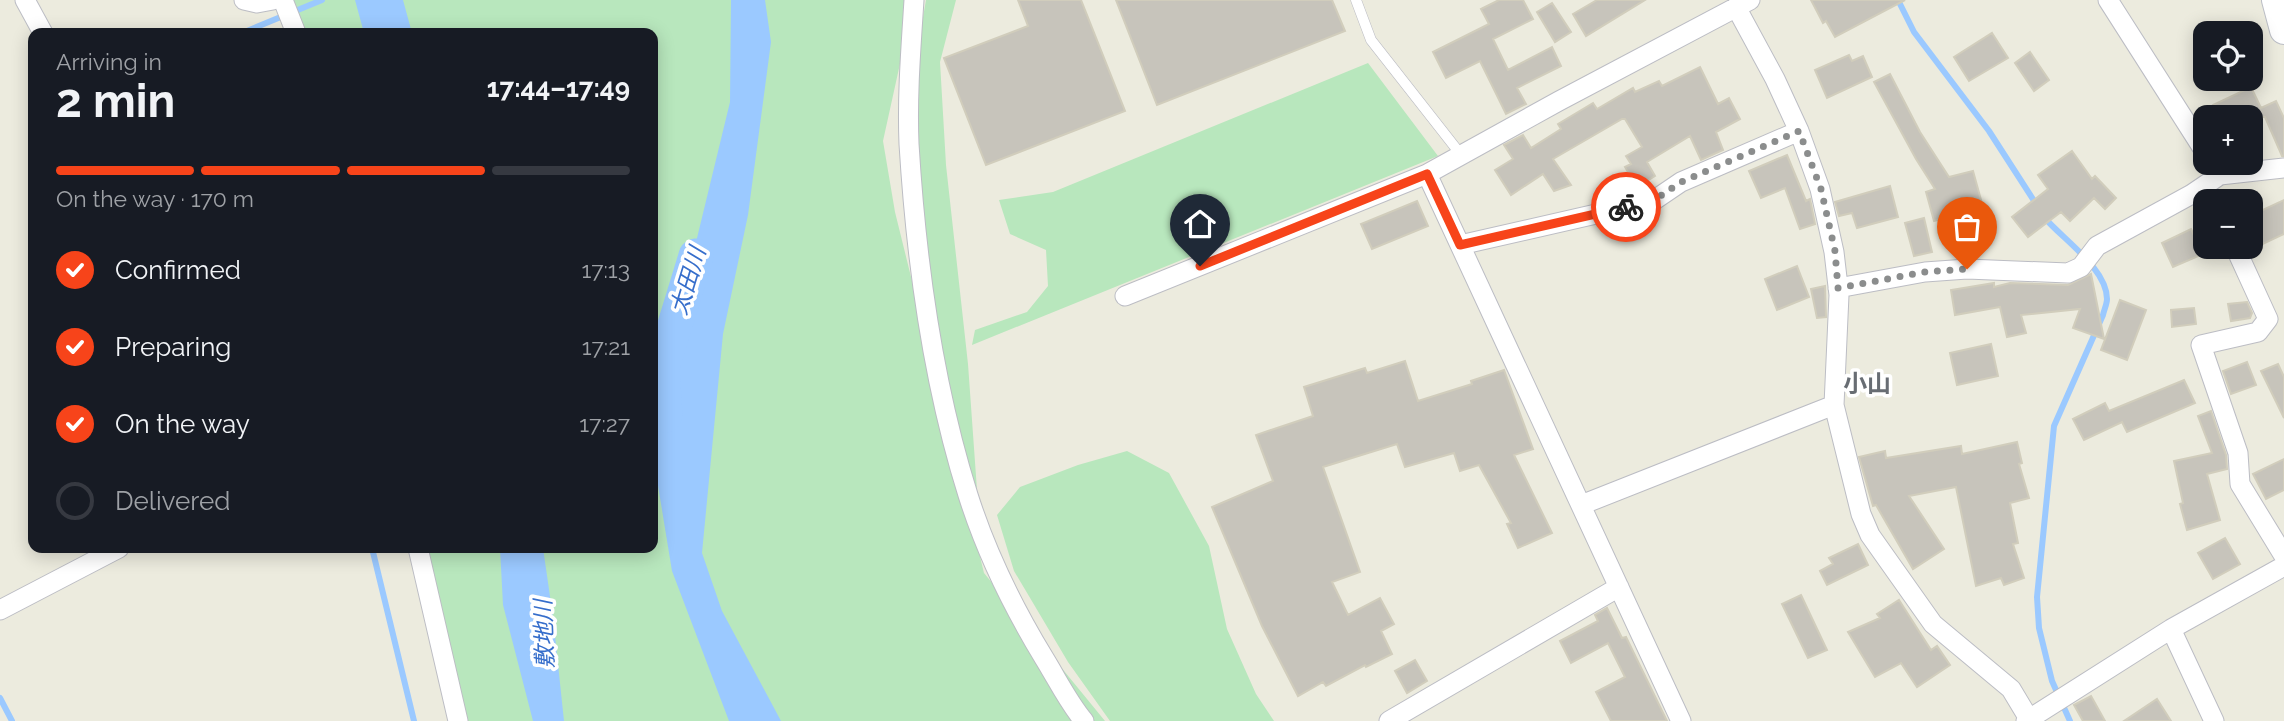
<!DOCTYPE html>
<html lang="en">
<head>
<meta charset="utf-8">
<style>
  body { margin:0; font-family:Raleway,"Noto Sans JP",sans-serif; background:#20242c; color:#f1f3f6; height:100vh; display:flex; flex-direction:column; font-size:26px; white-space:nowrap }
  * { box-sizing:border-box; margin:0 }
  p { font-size:23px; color:#9ea1a6 }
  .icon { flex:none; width:38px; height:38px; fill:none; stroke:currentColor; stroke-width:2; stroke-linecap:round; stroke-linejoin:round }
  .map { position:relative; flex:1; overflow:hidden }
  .drawer { position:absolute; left:28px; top:28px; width:630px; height:525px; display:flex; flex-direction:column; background:#171b24; border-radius:14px; box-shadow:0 4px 18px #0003 }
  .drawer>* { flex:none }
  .controls { position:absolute; left:2193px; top:21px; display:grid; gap:14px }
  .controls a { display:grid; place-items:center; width:70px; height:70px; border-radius:14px; background:#171b24; box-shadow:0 4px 18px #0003; font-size:35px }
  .pin { position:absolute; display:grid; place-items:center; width:60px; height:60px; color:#fff; margin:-72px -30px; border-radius:50% 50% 50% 0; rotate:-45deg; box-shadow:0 0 7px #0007 }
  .pin .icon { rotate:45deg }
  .courier { position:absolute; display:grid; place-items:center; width:70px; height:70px; margin:-35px; border:5px solid #f7441a; border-radius:50%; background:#fff; color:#222; box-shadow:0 2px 9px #0007 }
  .overview em { font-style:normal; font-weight:700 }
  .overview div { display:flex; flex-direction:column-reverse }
  .overview { display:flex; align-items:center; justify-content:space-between; height:119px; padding:0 28px }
  h1 { font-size:46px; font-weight:700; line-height:52px }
  .bar { display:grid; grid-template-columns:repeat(4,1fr); gap:10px 7px; align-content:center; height:84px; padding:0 28px }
  .bar i { height:9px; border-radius:5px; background:#363941 }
  .bar .selected { background:#f7441a }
  .bar p { grid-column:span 4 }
  ol { padding:0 28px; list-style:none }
  li { display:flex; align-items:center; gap:21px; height:77px }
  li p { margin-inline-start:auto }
  li .icon { padding:7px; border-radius:50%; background:#f7441a; color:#fff; stroke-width:4 }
  li:last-child { color:#9ea1a6 }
  li i { width:38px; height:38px; border:4px solid #363941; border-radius:50% }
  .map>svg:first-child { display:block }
</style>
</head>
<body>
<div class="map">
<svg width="2284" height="721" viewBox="0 0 2284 721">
  <rect width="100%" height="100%" fill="#ecebde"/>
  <!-- green -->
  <path fill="#b8e7bd" d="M 287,0 L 914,0 L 883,141 L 895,212 L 984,573 L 1105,721 L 458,721 L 418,548 L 653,548 L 653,33 L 295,33 Z
    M 926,0 L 956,0 L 940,62 L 946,165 L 968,364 L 977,490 L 937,366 L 910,92 Z
    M 1368,63 L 1438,156 L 972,345 L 975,330 L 1027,312 L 1048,286 L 1046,250 L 1010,234 L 999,200 L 1053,192 Z
    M 1127,451 L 1169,473 L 1209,546 L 1227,629 L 1256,694 L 1274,721 L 1110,721 L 1068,662 L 1014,571 L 997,515 L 1020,487 L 1078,465 Z"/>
  <!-- water -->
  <path fill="#9bc9ff" d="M 355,0 L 403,0 L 412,33 L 364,33 Z
    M 731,0 L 765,0 L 771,42 L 748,215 L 723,334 L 702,553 L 722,611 L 781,721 L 729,721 L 672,571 L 653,455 L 653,398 L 682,300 L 730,102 Z
    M 500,548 L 543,548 L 553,617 L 564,721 L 533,721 L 503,605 Z"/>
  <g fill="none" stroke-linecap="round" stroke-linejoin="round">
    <!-- stream -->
    <path stroke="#9bc9ff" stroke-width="6" d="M 1898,0 L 1914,32 L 1989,131 L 2038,207
      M 247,33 L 247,31 L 322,0
      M 2043,216 C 2062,239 2107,268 2107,299 C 2107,304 2104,310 2103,315 L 2054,426 L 2037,597 L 2039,628 L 2052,681 L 2070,721
      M 372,548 L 414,721
      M 0,698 L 12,721"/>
    <!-- river -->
    <path stroke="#9bc9ff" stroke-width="35" d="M 665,415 L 662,367 L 696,256"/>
  </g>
  <!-- building -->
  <path fill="#c7c4bb" stroke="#d1cdbc" stroke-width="2" d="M 1018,0 L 1081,0 L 1125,111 L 986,165 L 944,58 L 1028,26 Z
    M 1116,0 L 1332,0 L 1345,31 L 1157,105 Z
    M 1499,0 L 1523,0 L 1533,19 L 1493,39 L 1508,70 L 1552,47 L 1561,66 L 1517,88 L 1526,104 L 1506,114 L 1480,61 L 1446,78 L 1433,52 L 1489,24 L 1481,9 Z
    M 1597,0 L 1645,0 L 1586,36 L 1573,14 Z
    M 1811,0 L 1905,0 L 1835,37 L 1826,21 L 1823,23 Z
    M 1552,3 L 1571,32 L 1555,42 L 1537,12 Z
    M 1992,33 L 2008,58 L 1969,81 L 1954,57 Z
    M 2030,52 L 2049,80 L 2034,91 L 2015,63 Z
    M 1849,55 L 1852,61 L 1863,56 L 1872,77 L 1827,98 L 1815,70 Z
    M 1700,67 L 1718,104 L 1729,98 L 1740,119 L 1716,132 L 1723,150 L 1701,160 L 1690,136 L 1647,162 L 1655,176 L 1637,187 L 1625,167 L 1631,164 L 1626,156 L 1642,147 L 1625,119 L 1622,119 L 1553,159 L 1571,185 L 1554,191 L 1543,174 L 1511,195 L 1495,170 L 1513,159 L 1504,145 L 1523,135 L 1531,148 L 1561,129 L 1558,124 L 1593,103 L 1597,109 L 1633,88 L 1635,92 L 1659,81 L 1662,86 Z
    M 1890,74 L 1920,132 L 1949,177 L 1973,171 L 1983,207 L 1934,221 L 1926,192 L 1935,189 L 1916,159 L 1874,82 Z
    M 2251,87 L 2261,108 L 2276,101 L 2284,118 L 2284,156 L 2282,156 L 2265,117 L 2218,117 L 2213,105 Z
    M 2072,151 L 2092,179 L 2095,176 L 2116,198 L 2105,209 L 2094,198 L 2070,221 L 2061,212 L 2028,237 L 2012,217 L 2048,189 L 2038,175 Z
    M 1787,155 L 1806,201 L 1810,199 L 1815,224 L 1800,229 L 1785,188 L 1761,198 L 1749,171 Z
    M 1890,186 L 1898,217 L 1857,228 L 1852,213 L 1839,216 L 1835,202 Z
    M 2284,200 L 2284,234 L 2250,250 L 2250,216 Z
    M 1417,201 L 1428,226 L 1372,249 L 1361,224 Z
    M 1924,218 L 1932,252 L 1914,256 L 1905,223 Z
    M 2191,229 L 2203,254 L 2173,267 L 2162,243 Z
    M 1797,266 L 1809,297 L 1777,310 L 1765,279 Z
    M 2091,274 L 2104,339 L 2073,328 L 2080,309 L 2021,315 L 2026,333 L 2007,337 L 2000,307 L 1955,315 L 1951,290 L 1994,283 L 1994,287 L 2010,283 L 2068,285 Z
    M 1825,286 L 1826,317 L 1817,318 L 1811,289 Z
    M 2120,300 L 2146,310 L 2127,360 L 2101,350 Z
    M 2247,302 L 2252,313 L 2250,318 L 2231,321 L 2228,304 Z
    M 2194,308 L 2196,324 L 2172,327 L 2171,310 Z
    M 1991,344 L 1998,376 L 1957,385 L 1950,353 Z
    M 1405,361 L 1418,401 L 1472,384 L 1471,381 L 1504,370 L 1533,449 L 1514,455 L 1552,533 L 1518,548 L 1507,524 L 1511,523 L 1479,465 L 1460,471 L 1454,453 L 1405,467 L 1397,444 L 1323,467 L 1360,572 L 1332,582 L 1348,615 L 1380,598 L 1394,624 L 1381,631 L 1392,654 L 1366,667 L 1365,665 L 1326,686 L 1323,682 L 1298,696 L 1262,626 L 1212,507 L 1273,481 L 1256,435 L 1313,416 L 1304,387 L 1365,368 L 1367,373 Z
    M 2247,362 L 2256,385 L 2231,394 L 2223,371 Z
    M 2278,364 L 2284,377 L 2284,418 L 2261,371 Z
    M 2184,380 L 2195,403 L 2127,432 L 2122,422 L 2084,440 L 2073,419 L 2105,403 L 2109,411 Z
    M 2211,411 L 2226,455 L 2227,469 L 2207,474 L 2220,520 L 2187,530 L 2180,504 L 2183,503 L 2174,461 L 2212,453 L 2198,416 Z
    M 2017,442 L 2022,463 L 2019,464 L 2029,498 L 2010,503 L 2018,543 L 2013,544 L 2024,578 L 2004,585 L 2001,578 L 1976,586 L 1956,487 L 1909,496 L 1944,549 L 1913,569 L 1876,505 L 1873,506 L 1859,457 L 1885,451 L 1886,458 L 1961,446 L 1962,454 Z
    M 2284,459 L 2284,490 L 2266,499 L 2253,474 Z
    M 2225,538 L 2240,564 L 2213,579 L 2198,553 Z
    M 1858,544 L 1868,565 L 1827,585 L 1820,571 L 1833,564 L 1829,558 Z
    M 1801,595 L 1827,650 L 1808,658 L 1782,604 Z
    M 1899,600 L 1931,650 L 1937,646 L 1950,665 L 1917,687 L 1901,663 L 1875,677 L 1848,632 L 1880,618 L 1877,614 Z
    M 1607,608 L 1622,638 L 1626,637 L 1667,721 L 1611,721 L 1596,692 L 1625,677 L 1608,643 L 1571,663 L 1560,641 L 1598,621 L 1595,615 Z
    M 1415,660 L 1427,681 L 1407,693 L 1395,671 Z
    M 2091,696 L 2105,721 L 2083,721 L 2074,705 Z
    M 2157,699 L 2171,721 L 2124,721 Z"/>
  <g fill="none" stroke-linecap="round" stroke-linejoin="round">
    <!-- lane casing -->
    <g stroke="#bcbdc4" stroke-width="11">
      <path id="lane" d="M 1356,0 L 1371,40 L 1462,156"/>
    </g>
    <!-- street casing -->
    <g stroke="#bcbdc4" stroke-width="21">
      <path id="street" d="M 25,0 L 43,33
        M 244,0 L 257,3 L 273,0
        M 283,0 L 296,33
        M 914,0 C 911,47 907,96 909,144 C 916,259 933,384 968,495 C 986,552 1013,607 1044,658 C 1057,679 1068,702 1084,721
        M 2108,0 L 2205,152
        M 1736,7 L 1775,79 L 1799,131 L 1820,189 L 1834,252 L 1839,295 L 1834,405 L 1861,514 L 1870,535 L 1933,624 L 2011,689 L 2029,719
        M 1427,174 L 1681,721
        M 1460,245 L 1653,201 L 1681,182 L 1799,131
        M 2235,247 L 2268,319 L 2258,332 L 2201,345 L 2238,453 L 2240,484 L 2284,556
        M 1838,288 L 1925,272 L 1967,269 L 2068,273 L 2081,267 L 2097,246 L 2192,194 L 2220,175 L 2284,168
        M 1125,296 L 1427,174 L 1559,101 L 1750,0
        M 1581,505 L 1834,405
        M 418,548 L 458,721
        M 0,610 L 119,548
        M 2171,629 L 2214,721
        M 1389,721 L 1619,587
        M 2026,721 L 2171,629 L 2284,566"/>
    </g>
    <!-- secondary casing -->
    <g stroke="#bbbec6" stroke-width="30">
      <path id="secondary" d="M 2276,0 L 2284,30"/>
    </g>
    <!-- lane -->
    <use href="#lane" stroke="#fff" stroke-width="10"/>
    <!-- street -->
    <use href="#street" stroke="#fff" stroke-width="19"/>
    <!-- secondary -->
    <use href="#secondary" stroke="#fff" stroke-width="28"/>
  </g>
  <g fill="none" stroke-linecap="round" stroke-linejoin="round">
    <!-- done -->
    <path stroke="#8b8d8d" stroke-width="7" stroke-dasharray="0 12.6" d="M 1626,207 L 1653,201 L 1681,182 L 1799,131 L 1821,189 L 1835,251 L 1838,288 L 1925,272 L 1967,269"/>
    <!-- route -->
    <path stroke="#f7441a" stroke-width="9" d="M 1200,266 L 1427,174 L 1460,245 L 1626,207"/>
  </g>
  <g text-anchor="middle" stroke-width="7" stroke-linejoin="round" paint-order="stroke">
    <!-- water labels -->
    <g font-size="23" font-style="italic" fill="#366ecb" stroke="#fff">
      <text transform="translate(688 281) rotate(-73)" y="8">太田川</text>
      <text transform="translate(544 634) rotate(-92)" y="8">敷地川</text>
    </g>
    <!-- quarter labels -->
    <g font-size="24" font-weight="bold" fill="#686d73" stroke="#fff">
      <text x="1867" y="392">小山</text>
    </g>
  </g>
</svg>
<div class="controls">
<a><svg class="icon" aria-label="locate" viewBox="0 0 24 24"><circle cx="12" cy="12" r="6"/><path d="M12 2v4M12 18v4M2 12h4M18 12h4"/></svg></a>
<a>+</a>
<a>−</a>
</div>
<div class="pin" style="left:1967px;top:269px;background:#ea580c"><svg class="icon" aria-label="bag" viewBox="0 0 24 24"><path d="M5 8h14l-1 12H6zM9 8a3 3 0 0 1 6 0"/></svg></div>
<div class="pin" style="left:1200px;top:266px;background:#1f2937"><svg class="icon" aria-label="home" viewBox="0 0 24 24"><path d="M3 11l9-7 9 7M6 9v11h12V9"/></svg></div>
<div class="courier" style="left:1626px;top:207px"><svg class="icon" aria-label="bike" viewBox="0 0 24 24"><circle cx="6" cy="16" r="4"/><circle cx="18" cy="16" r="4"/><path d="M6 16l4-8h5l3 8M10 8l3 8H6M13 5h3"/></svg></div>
<section class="drawer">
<div class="overview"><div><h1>2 min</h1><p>Arriving in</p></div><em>17:44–17:49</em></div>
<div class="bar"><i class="selected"></i><i class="selected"></i><i class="selected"></i><i></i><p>On the way · 170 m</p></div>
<ol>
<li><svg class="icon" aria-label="check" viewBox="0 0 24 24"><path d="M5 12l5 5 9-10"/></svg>Confirmed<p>17:13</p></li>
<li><svg class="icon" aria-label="check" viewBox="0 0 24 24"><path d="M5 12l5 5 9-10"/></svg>Preparing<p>17:21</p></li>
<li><svg class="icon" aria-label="check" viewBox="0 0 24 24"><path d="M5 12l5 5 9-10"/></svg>On the way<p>17:27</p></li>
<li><i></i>Delivered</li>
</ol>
</section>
</div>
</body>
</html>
